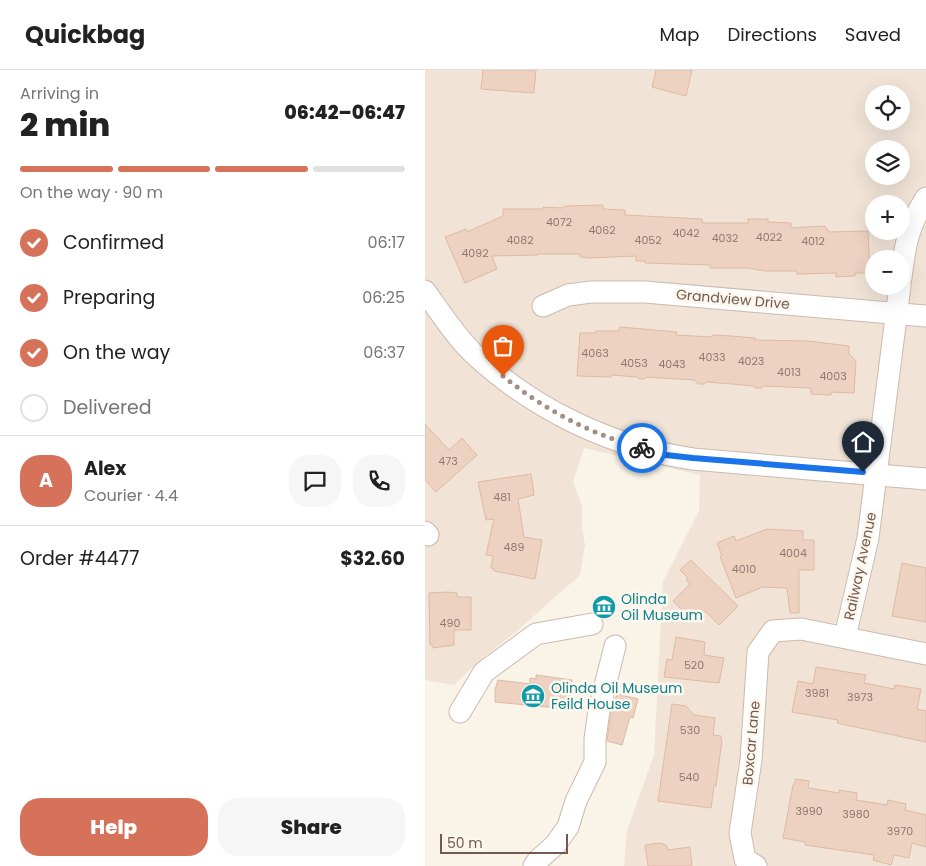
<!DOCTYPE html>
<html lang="en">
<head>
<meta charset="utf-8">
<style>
  body { margin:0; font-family:Poppins,sans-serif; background:#f6f6f6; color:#222; height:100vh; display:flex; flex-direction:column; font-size:19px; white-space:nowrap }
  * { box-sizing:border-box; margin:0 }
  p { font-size:16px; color:#767676 }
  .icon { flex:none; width:28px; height:28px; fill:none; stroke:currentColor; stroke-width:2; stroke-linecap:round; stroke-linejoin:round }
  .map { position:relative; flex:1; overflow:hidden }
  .sheet { display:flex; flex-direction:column; background:#fff; width:425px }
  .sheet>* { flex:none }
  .buttons { position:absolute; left:440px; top:15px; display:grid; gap:10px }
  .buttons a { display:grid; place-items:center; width:45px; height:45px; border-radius:50%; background:#fff; box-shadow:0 5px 20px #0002; font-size:25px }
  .scale { position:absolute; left:15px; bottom:12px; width:128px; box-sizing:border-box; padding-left:5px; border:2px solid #725a4f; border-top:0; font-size:14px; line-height:18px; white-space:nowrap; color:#725a4f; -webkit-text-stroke:4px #fdf7ee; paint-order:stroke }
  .pin { position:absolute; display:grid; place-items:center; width:42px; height:42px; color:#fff; margin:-51px -21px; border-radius:50% 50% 50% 0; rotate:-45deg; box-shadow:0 0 5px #0007 }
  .pin .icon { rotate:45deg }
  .courier { position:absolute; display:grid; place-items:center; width:50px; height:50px; margin:-25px; border:4px solid #1a73e8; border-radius:50%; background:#fff; color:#222; box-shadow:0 1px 6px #0007 }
  .head em { font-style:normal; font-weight:800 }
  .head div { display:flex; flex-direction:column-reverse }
  .head { display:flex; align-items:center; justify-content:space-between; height:85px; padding:0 20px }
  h1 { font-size:32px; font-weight:800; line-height:38px }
  .bar { display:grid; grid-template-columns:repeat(4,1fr); gap:8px 5px; align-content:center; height:60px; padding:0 20px }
  .bar i { height:6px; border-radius:4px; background:#e0e0e0 }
  .bar .current { background:#d7725a }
  .bar p { grid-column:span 4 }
  .line { display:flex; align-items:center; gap:12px; padding:0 20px; border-top:1px solid #e0e0e0 }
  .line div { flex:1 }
  .round { display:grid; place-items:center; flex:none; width:52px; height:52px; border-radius:20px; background:#f6f6f6 }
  ol { padding:0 20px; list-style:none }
  li { display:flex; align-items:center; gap:15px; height:55px }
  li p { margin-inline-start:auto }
  li .icon { padding:5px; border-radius:50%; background:#d7725a; color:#fff; stroke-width:4 }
  li:last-child { color:#767676 }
  li i { width:28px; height:28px; border:2px solid #e0e0e0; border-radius:50% }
  .primary-button { display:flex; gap:10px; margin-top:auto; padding:10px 20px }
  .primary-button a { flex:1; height:58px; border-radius:20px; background:#d7725a; color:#fff; font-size:20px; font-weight:800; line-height:58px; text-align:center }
  .primary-button a+a { background:#f6f6f6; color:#222 }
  header { display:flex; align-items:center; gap:30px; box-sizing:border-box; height:70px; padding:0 25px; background:#fff; border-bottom:1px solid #e0e0e0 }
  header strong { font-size:24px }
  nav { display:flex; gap:28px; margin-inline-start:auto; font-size:18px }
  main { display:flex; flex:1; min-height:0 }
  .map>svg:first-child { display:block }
</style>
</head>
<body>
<header>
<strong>Quickbag</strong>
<nav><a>Map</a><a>Directions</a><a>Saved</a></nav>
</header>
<main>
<section class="sheet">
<div class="head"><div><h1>2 min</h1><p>Arriving in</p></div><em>06:42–06:47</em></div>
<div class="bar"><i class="current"></i><i class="current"></i><i class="current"></i><i></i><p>On the way · 90 m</p></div>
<ol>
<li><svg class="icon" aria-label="check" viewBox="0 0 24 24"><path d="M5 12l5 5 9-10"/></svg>Confirmed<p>06:17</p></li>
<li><svg class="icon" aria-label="check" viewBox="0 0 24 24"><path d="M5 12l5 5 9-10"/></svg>Preparing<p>06:25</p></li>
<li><svg class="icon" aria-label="check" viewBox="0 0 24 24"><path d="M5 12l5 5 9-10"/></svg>On the way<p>06:37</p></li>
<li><i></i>Delivered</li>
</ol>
<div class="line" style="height:90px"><b class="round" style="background:#d7725a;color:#fff">A</b><div><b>Alex</b><p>Courier · 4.4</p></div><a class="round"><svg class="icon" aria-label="chat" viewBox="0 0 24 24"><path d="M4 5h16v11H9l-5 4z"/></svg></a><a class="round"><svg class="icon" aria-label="phone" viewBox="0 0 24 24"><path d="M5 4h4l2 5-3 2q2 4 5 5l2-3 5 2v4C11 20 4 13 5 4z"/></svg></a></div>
<div class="line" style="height:65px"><div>Order #4477</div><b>$32.60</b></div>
<div class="primary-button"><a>Help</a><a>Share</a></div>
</section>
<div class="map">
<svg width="501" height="796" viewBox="0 0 501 796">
  <rect width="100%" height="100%" fill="#faf3e8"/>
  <!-- residential -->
  <path fill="#f1e4d7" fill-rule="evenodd" d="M 0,0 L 501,0 L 501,796 L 199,796 L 202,760 L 229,685 L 238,512 L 274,441 L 275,405 L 159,378 L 148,412 L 157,436 L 157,458 L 160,475 L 155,505 L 92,561 L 53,592 L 29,615 L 0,610 ZM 449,24 L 476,24 L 476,51 L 449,51 ZM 449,79 L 476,79 L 476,106 L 449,106 ZM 449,134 L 476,134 L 476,161 L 449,161 ZM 449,189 L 476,189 L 476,216 L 449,216 Z"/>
  <!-- building -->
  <path fill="#edd2c2" stroke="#deb9a4" d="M 58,0 L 111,0 L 109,23 L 56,19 Z
    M 231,0 L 267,0 L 261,26 L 227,17 Z
    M 178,135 L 178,139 L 200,140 L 200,145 L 277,149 L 277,153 L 323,153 L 323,149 L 343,149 L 343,152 L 366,153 L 366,158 L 400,156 L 404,162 L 443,161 L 445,203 L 430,203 L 430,206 L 411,207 L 411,203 L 372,204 L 372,201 L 339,201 L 323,198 L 285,198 L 285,195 L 220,193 L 220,191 L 211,191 L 211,186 L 165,188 L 155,187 L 155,184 L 113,184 L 113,185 L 67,186 L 72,199 L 40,213 L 20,167 L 41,159 L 42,162 L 78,146 L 78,139 L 118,139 L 118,137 L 137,138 L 140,136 Z
    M 195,257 L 252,262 L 251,265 L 287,267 L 287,265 L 306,266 L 330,268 L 330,270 L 383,271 L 424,276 L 424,284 L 431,291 L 429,323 L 406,322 L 406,325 L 386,324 L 386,318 L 339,316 L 336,318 L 330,318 L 328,316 L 307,314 L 281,312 L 279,314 L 273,314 L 270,310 L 236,308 L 222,307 L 219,309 L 214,309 L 212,307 L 186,305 L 186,307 L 152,306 L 155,263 L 171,263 L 171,261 L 194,261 Z
    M 0,354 L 24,380 L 37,368 L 52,385 L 11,422 L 0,410 Z
    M 106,404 L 109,425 L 93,429 L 99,467 L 117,470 L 110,509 L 69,501 L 69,499 L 66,498 L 68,486 L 61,485 L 69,449 L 61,450 L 53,412 Z
    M 342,459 L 378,461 L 378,470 L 389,470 L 389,500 L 374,500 L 374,543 L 365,543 L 362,518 L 338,517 L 311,528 L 295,486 L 297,486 L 292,473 L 309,466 L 311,471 Z
    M 266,490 L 313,536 L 294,555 L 280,541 L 269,552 L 248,531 L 265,514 L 261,510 L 263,508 L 255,500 Z
    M 477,493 L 501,498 L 501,552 L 467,546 Z
    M 22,522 L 32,523 L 32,527 L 46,527 L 46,560 L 29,560 L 29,575 L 8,578 L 8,575 L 5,575 L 4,523 Z
    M 251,567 L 280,572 L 279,585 L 299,588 L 294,613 L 239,607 L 242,589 L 247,590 Z
    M 391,597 L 441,605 L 439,613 L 469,619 L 470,615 L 496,619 L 492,639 L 501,641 L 501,672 L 412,653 L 413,650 L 367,642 L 373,611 L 388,614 Z
    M 111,605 L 147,610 L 144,639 L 70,632 L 70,620 L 73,610 L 105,614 L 105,608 L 111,609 Z
    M 192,624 L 213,629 L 208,648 L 205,647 L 197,675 L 182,671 L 186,643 Z
    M 247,634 L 261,636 L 269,645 L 290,648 L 288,665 L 296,666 L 296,669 L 297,670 L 291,716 L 289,716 L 286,738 L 233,731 Z
    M 371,709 L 384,711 L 383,718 L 414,723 L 414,720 L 432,723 L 431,730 L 462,735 L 463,730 L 481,734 L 480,740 L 501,745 L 501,777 L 487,773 L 484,788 L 469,785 L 466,795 L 448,790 L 449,785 L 380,775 L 380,772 L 358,768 L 368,715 L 369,715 Z
    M 235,773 L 241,775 L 243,780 L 265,777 L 267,796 L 223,796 L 220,775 Z"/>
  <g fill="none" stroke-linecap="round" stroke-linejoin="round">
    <!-- minor casing -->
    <g stroke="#cbbaaf" stroke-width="23">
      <path id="minor" d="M 476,208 C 480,175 483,156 501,128
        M 0,221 C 15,242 30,266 49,284 C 109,340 187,377 268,389 L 501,409
        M 118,236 L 143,225 L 166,222 L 220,222 L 501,246
        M 0,462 L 3,465
        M 420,567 L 443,468 L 475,216
        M 35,642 L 59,602 L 111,564 L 167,554
        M 109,796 L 113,790 L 130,775 L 143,757 L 151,731 L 170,692 L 170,669 L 174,640 L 190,576
        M 331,796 L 320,789 L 315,763 L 326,690 L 333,582 L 348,561 L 376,559 L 501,584"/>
    </g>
    <!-- minor -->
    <use href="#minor" stroke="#fff" stroke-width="21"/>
  </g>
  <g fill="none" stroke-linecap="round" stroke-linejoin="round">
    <!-- done -->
    <path stroke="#a29085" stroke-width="5" stroke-dasharray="0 9" d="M 78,306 C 118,339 167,365 217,378"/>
    <!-- route -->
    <path stroke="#1a73e8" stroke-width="6" d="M 217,378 L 241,385 L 268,388 L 438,402"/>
  </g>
  <!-- icons -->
  <defs>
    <g id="museum-disc" transform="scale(1.25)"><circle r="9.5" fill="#0f9aa8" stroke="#fdf7ee"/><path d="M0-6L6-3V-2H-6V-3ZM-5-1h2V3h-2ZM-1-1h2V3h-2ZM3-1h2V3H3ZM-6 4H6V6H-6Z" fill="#fff"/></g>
  </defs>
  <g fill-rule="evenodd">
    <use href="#museum-disc" x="179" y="537"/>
    <use href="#museum-disc" x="108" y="626"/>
  </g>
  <g text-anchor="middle" stroke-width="5" stroke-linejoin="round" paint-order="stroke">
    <!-- number labels -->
    <g font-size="11" fill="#91786c">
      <text x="134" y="156">4072</text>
      <text x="177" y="164">4062</text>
      <text x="261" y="167">4042</text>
      <text x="344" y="171">4022</text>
      <text x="300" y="172">4032</text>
      <text x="95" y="174">4082</text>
      <text x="223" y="174">4052</text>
      <text x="388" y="175">4012</text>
      <text x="50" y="187">4092</text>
      <text x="170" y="287">4063</text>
      <text x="287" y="291">4033</text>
      <text x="326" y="295">4023</text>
      <text x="209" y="297">4053</text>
      <text x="247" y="298">4043</text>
      <text x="364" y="306">4013</text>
      <text x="408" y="310">4003</text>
      <text x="23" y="395">473</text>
      <text x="77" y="431">481</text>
      <text x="89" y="481">489</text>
      <text x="368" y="487">4004</text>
      <text x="319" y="503">4010</text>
      <text x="25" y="557">490</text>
      <text x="269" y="599">520</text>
      <text x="392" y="627">3981</text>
      <text x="435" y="631">3973</text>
      <text x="265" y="664">530</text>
      <text x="264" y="711">540</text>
      <text x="384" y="745">3990</text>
      <text x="431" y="748">3980</text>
      <text x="475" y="765">3970</text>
    </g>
    <!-- street labels -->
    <g font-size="14" fill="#725a4f" stroke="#fdf7ee">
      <text transform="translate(308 229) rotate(5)" y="5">Grandview Drive</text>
      <text transform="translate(435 496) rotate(-78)" y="5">Railway Avenue</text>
      <text transform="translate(326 673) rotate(-85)" y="5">Boxcar Lane</text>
    </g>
    <!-- culture labels -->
    <g font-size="14" fill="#0d838f" stroke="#fdf7ee" text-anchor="start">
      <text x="196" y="534">Olinda<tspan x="196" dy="16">Oil Museum</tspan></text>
      <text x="126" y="623">Olinda Oil Museum<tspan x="126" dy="16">Feild House</tspan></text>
    </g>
  </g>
</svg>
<div class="buttons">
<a><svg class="icon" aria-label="locate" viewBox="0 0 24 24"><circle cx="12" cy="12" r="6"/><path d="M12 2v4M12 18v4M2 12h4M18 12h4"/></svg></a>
<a><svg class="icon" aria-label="layers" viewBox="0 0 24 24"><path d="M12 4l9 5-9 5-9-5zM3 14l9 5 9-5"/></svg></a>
<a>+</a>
<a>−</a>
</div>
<div class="scale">50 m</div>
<div class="pin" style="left:78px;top:306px;background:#ea580c"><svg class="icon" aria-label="bag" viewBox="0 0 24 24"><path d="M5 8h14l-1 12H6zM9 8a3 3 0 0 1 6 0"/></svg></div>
<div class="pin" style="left:438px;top:402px;background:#1f2937"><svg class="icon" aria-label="home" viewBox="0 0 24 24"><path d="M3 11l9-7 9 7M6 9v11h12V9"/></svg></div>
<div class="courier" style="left:217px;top:378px"><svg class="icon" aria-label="bike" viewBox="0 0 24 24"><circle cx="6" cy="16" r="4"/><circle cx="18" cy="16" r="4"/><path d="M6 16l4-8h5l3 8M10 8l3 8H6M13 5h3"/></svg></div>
</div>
</main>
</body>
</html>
